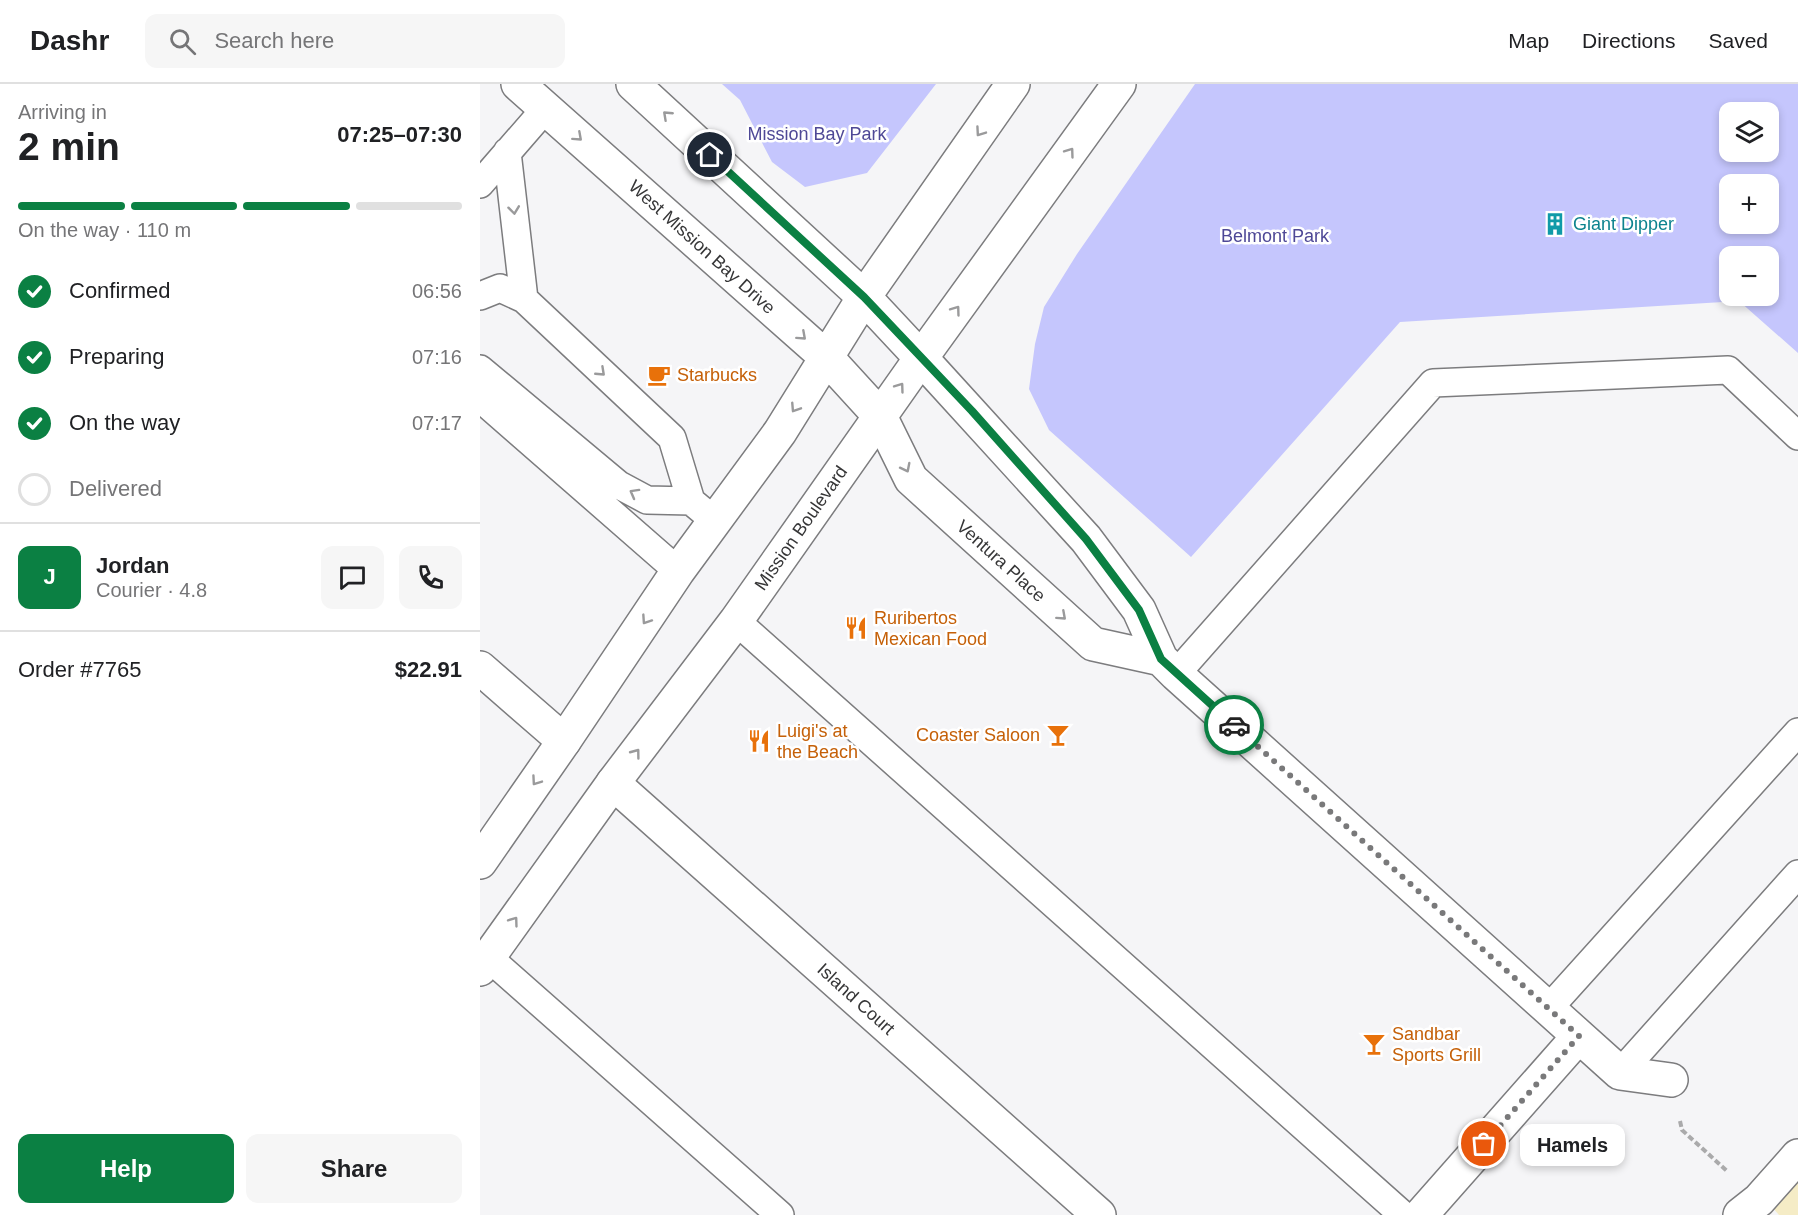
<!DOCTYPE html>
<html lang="en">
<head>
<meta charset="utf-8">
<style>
  body { margin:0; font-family:Arial,sans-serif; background:#f6f6f6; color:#202124; height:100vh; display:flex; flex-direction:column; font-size:22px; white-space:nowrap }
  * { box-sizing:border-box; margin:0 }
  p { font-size:20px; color:#757577 }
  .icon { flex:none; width:33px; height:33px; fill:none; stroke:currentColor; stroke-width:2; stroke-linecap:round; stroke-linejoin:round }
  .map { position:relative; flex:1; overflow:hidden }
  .side { display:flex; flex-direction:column; background:#fff; width:480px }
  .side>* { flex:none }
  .controls { position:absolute; left:1239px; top:18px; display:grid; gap:12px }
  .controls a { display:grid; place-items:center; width:60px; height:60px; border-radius:12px; background:#fff; box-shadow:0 3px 9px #0003; font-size:30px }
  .pin { position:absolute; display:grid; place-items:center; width:51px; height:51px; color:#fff; margin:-26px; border:3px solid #fff; border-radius:50%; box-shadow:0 2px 6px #0007 }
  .courier { position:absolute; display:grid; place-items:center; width:60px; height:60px; margin:-30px; border:4px solid #0b8043; border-radius:50%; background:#fff; color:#222; box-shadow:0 2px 8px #0007 }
  .bubble { position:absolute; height:42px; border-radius:12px; background:#fff; box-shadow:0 3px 9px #0003; font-size:20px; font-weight:600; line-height:42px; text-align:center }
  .overview em { font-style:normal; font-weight:600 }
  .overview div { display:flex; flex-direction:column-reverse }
  .overview { display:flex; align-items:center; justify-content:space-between; height:102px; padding:0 18px }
  h1 { font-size:39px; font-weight:600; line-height:45px }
  .bar { display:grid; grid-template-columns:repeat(4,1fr); gap:9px 6px; align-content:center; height:72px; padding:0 18px }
  .bar i { height:8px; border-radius:4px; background:#e0e0e0 }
  .bar .on { background:#0b8043 }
  .bar p { grid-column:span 4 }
  .line { display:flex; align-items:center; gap:15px; padding:0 18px; border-top:2px solid #e0e0e0 }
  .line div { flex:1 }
  .round { display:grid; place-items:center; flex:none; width:63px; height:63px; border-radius:12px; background:#f6f6f6 }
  ol { padding:0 18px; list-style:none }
  li { display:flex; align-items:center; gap:18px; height:66px }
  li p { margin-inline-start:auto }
  li .icon { padding:6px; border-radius:50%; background:#0b8043; color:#fff; stroke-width:4 }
  li:last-child { color:#757577 }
  li i { width:33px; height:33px; border:3px solid #e0e0e0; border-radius:50% }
  .cta { display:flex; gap:12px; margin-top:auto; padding:12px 18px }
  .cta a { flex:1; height:69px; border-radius:12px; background:#0b8043; color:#fff; font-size:24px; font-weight:600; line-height:69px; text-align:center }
  .cta a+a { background:#f6f6f6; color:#202124 }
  header { display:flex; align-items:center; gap:36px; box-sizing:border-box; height:84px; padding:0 30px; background:#fff; border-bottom:2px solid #e0e0e0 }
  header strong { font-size:28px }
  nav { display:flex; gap:33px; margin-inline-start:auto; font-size:21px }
  .search { width:420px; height:54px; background:#f6f6f6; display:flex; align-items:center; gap:15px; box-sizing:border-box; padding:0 21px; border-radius:12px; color:#757577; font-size:22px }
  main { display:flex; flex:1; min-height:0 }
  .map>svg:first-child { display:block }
</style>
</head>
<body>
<header>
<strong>Dashr</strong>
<div class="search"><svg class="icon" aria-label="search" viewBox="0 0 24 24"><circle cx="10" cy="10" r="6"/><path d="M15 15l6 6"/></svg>Search here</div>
<nav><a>Map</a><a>Directions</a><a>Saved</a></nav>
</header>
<main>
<section class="side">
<div class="overview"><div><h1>2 min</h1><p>Arriving in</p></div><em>07:25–07:30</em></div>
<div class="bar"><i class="on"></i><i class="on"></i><i class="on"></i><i></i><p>On the way · 110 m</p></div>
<ol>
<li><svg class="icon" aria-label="check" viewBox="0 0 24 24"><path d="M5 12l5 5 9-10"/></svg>Confirmed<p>06:56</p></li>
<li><svg class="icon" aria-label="check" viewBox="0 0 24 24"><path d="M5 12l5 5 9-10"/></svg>Preparing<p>07:16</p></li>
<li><svg class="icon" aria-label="check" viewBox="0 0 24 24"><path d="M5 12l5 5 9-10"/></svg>On the way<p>07:17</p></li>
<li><i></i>Delivered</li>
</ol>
<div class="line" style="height:108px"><b class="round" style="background:#0b8043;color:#fff">J</b><div><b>Jordan</b><p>Courier · 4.8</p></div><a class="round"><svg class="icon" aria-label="chat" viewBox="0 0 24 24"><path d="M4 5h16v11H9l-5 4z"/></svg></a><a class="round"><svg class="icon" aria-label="phone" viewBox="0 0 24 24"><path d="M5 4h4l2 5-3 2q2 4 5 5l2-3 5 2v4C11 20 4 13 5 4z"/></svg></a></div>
<div class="line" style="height:78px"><div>Order #7765</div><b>$22.91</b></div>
<div class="cta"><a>Help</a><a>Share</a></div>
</section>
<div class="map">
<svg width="1318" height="1131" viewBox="0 0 1318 1131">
  <rect width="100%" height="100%" fill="#f5f5f7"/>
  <!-- green -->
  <path fill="#c5c6fd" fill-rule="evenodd" d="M 242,0 L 456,0 L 387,89 L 325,103 L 292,78 L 260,16 Z
    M 715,0 L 1318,0 L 1318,269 L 1259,217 L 920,238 L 711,473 L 569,346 L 549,305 L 555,260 L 564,223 L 597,170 ZM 1250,28 L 1288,28 L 1288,68 L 1250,68 ZM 1250,100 L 1288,100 L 1288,140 L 1250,140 ZM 1250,172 L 1288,172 L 1288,212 L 1250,212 Z"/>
  <!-- sand -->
  <path fill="#f5ecc6" d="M 1318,1096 L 1318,1131 L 1299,1131 L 1293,1124 Z"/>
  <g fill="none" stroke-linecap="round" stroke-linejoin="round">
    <!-- service casing -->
    <g stroke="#7c7c7e" stroke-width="30">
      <path id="service" d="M 27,68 L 44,215 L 192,354 L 211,417 L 235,437
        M 0,100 L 66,24
        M 0,212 L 20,204 L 44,215
        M 0,285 L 139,401 L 167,416 L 211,417
        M 0,314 L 198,487
        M 256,537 L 923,1131
        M 696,590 L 953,299 L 1248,286 L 1318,352
        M 8,873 L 300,1131
        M 1069,924 L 1318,648
        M 1140,989 L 1318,790"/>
    </g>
    <!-- pedestrian casing -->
    <g stroke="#7c7c7e" stroke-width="36">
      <path id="pedestrian" d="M 0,584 L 84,657
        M 133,699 L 619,1131
        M 1260,1131 L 1279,1116 L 1318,1072"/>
    </g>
    <!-- minor casing -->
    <g stroke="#7c7c7e" stroke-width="36">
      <path id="minor" d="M 441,274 L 606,455 L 659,526 L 681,575 L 696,590 L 1140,989 L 1191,996
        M 400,332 L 431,395 L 613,560 L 681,575
        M 941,1131 L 1099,952"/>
    </g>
    <!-- secondary casing -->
    <g stroke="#7c7c7e" stroke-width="36">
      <path id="secondary" d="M 384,213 L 533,0
        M 441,274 L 639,0"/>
    </g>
    <!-- primary casing -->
    <g stroke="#7c7c7e" stroke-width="36">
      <path id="primary" d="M 38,0 L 347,274 L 400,332
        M 0,778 L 84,657 L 198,487 L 300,348 L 384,213
        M 0,885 L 133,699 L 256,537 L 441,274 L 384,213 L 153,0"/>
    </g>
    <!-- path -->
    <path stroke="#aaaaab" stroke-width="4" stroke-dasharray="6 3" stroke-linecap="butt" d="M 1200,1037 L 1202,1046 L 1247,1087"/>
    <!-- service -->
    <use href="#service" stroke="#fff" stroke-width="27"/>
    <!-- pedestrian -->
    <use href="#pedestrian" stroke="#fff" stroke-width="33"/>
    <!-- minor -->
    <use href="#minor" stroke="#fff" stroke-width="33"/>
    <!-- secondary -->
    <use href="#secondary" stroke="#fff" stroke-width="33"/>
    <!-- primary -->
    <use href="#primary" stroke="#fff" stroke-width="33"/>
  </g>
  <!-- one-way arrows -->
  <defs><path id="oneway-chevron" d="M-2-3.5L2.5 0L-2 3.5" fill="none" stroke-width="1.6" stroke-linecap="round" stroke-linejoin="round" transform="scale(1.5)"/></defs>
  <g stroke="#9a9a9b">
    <use href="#oneway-chevron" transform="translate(187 31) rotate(-137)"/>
    <use href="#oneway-chevron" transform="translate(500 48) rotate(125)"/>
    <use href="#oneway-chevron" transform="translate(98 53) rotate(42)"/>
    <use href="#oneway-chevron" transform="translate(590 68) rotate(-54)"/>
    <use href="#oneway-chevron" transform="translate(34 126) rotate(83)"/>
    <use href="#oneway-chevron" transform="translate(476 226) rotate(-54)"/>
    <use href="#oneway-chevron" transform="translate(322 252) rotate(42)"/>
    <use href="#oneway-chevron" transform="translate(121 288) rotate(43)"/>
    <use href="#oneway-chevron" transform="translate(420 303) rotate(-54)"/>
    <use href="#oneway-chevron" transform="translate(315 324) rotate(123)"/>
    <use href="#oneway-chevron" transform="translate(426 384) rotate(63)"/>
    <use href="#oneway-chevron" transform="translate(154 409) rotate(-151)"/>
    <use href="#oneway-chevron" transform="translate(582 532) rotate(42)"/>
    <use href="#oneway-chevron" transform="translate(166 536) rotate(124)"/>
    <use href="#oneway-chevron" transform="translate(156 669) rotate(-53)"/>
    <use href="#oneway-chevron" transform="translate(56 697) rotate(125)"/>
    <use href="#oneway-chevron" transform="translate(34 837) rotate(-54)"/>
  </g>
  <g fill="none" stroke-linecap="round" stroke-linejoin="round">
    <!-- done -->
    <path stroke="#79797a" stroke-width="6" stroke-dasharray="0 10.8" d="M 754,641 L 1099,952 L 1004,1060"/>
    <!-- route -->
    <path stroke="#0b8043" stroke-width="8" d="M 230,71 L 384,213 L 492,327 L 606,455 L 659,526 L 681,575 L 754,641"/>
  </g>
  <!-- icons -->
  <defs>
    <g id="building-bare" transform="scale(1.8)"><path d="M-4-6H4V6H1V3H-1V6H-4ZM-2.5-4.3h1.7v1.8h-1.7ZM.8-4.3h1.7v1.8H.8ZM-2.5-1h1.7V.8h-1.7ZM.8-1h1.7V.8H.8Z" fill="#0f9aa8" stroke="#fff" stroke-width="2.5" paint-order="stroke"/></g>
    <g id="cafe-bare" transform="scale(1.8)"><path d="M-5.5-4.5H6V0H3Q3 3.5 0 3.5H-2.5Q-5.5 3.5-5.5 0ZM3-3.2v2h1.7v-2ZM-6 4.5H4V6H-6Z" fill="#e8710a" stroke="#fff" stroke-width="2.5" paint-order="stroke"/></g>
    <g id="restaurant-bare" transform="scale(1.8)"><path d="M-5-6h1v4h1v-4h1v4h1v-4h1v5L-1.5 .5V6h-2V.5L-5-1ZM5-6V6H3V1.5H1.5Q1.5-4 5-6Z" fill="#e8710a" stroke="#fff" stroke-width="2.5" paint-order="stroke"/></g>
    <g id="bar-bare" transform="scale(1.8)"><path d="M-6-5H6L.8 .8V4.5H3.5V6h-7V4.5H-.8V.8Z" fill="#e8710a" stroke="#fff" stroke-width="2.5" paint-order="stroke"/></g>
  </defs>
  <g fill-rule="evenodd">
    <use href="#building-bare" x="1075" y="140"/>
    <use href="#cafe-bare" x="179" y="291"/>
    <use href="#restaurant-bare" x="376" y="544"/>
    <use href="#bar-bare" x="578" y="651"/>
    <use href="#restaurant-bare" x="279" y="657"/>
    <use href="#bar-bare" x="894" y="960"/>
  </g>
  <g text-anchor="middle" stroke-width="5" stroke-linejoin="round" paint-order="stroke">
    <!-- park labels -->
    <g font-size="18" fill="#4e4896" stroke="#fff">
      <text x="337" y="56">Mission Bay Park</text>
      <text x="795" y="158">Belmont Park</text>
    </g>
    <!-- culture labels -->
    <g font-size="18" fill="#0d838f" stroke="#fff" text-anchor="start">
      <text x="1093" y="146">Giant Dipper</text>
    </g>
    <!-- street labels -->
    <g font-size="18" fill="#363637" stroke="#fff">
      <text transform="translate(222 163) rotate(42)" y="6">West Mission Bay Drive</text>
      <text transform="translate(321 444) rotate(-55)" y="6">Mission Boulevard</text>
      <text transform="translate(521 477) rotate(42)" y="6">Ventura Place</text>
      <text transform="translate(376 915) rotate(42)" y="6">Island Court</text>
    </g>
    <!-- food labels -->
    <g font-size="18" fill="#c56008" stroke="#fff" text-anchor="start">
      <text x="197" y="297">Starbucks</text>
      <text x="394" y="540">Ruribertos<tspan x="394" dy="21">Mexican Food</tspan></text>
      <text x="297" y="653">Luigi's at<tspan x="297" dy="21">the Beach</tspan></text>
      <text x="560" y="657" text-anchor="end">Coaster Saloon</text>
      <text x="912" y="956">Sandbar<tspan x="912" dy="21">Sports Grill</tspan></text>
    </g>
  </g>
</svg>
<div class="controls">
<a><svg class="icon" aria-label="layers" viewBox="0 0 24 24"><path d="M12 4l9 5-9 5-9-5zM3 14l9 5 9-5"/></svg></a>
<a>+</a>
<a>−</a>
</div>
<div class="pin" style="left:1004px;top:1060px;background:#ea580c"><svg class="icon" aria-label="bag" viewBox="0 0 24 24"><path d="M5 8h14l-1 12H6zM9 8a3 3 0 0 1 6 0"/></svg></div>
<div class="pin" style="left:230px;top:71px;background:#1f2937"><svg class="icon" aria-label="home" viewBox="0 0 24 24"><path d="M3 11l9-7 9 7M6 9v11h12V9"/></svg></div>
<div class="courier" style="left:754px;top:641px"><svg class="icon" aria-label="car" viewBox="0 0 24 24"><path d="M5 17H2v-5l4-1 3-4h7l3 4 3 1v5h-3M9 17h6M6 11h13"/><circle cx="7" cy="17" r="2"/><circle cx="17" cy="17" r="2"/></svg></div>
<div class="bubble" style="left:1040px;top:1040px;width:105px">Hamels</div>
</div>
</main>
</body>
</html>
